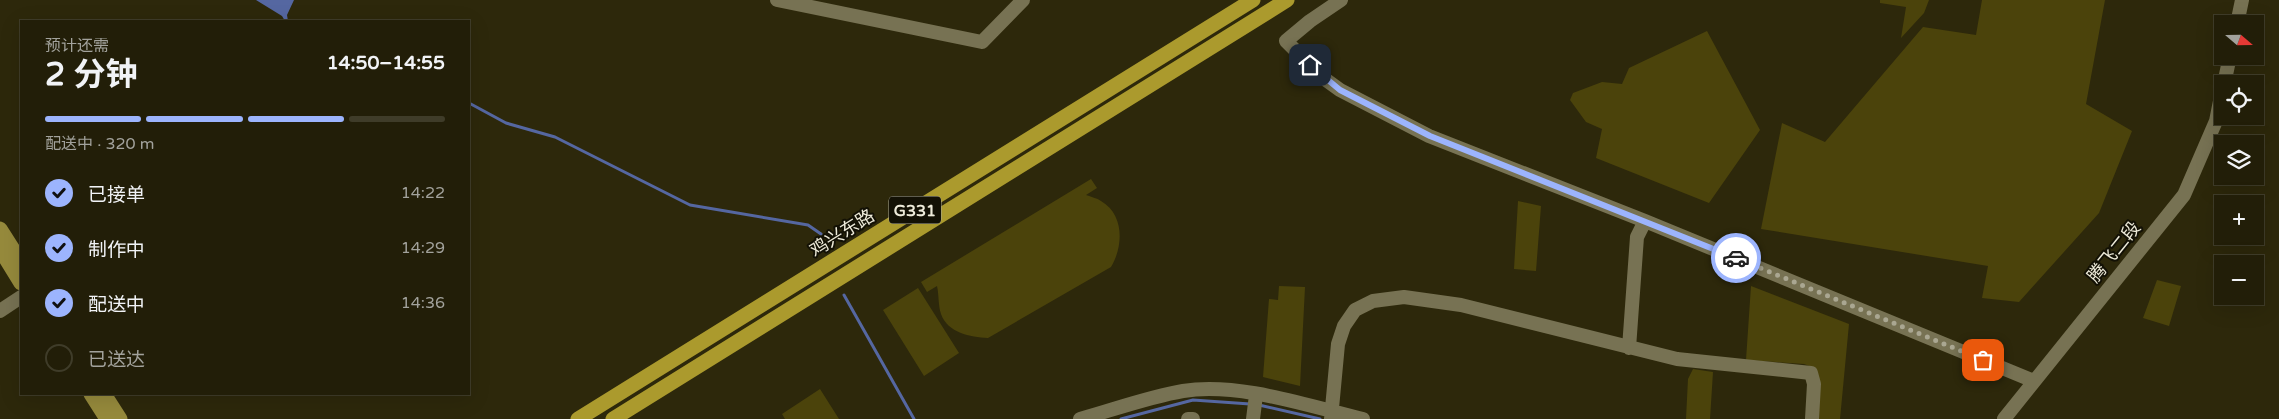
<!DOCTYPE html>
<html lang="zh">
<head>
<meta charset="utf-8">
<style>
  body { margin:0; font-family:"Varela Round","Noto Sans SC",sans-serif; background:#2e2b16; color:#f1f3f6; height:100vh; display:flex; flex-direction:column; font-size:19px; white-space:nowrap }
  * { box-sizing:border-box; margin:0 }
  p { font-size:16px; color:#a2a29c }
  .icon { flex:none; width:28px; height:28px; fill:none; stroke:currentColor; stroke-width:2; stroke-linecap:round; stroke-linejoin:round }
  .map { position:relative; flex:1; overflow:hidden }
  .sheet { position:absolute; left:20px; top:20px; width:450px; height:375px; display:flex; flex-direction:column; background:#221e08; border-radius:0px; box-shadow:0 5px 20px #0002,0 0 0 1px #3f3c29 }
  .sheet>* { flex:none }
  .needle { width:32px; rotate:110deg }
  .controls { position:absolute; left:2214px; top:15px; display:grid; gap:10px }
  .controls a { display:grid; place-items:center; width:50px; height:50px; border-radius:0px; background:#221e08; box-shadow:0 5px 20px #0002,0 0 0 1px #3f3c29; font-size:25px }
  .pin { position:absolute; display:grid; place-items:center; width:42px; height:42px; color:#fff; margin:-21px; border-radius:10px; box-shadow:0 2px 8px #0006 }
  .courier { position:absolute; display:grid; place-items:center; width:50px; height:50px; margin:-25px; border:4px solid #9cb4fd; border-radius:50%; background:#fff; color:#222; box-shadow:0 1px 6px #0007 }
  .summary em { font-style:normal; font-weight:700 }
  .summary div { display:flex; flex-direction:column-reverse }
  .summary { display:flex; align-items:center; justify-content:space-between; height:85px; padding:0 25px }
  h1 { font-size:32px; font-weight:700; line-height:38px }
  .bar { display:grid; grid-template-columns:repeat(4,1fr); gap:8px 5px; align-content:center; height:60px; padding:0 25px }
  .bar i { height:6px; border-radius:4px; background:#3f3c29 }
  .bar .current { background:#9cb4fd }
  .bar p { grid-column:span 4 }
  ol { padding:0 25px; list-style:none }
  li { display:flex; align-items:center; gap:15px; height:55px }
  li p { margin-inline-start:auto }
  li .icon { padding:5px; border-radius:50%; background:#9cb4fd; color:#111; stroke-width:4 }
  li:last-child { color:#a2a29c }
  li i { width:28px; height:28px; border:2px solid #3f3c29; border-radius:50% }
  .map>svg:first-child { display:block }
</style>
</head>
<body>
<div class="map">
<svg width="2279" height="419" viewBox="0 0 2279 419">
  <rect width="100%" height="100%" fill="#2d280b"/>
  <!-- green -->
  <path fill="#4b430b" d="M 1880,0 L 1929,0 L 1924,13 L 1901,38 L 1906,7 L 1880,3 Z
    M 1982,0 L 2105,0 L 2086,104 L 2132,131 L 2099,213 L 2019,302 L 1982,298 L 1988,266 L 1761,229 L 1782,123 L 1825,142 L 1923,27 L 1976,35 Z
    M 1707,31 L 1760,130 L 1709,203 L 1596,158 L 1602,129 L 1586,122 L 1570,100 L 1573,93 L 1602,82 L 1622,84 L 1629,68 Z
    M 1091,179 L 1097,188 L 1086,195 C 1091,197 1097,198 1101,201 C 1125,215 1123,247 1111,267 L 988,338 C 970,337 948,333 941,314 C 938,305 939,294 937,286 L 927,292 L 921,282 Z
    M 1518,201 L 1541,206 L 1536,271 L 1514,269 Z
    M 2157,280 L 2181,286 L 2169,326 L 2143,318 Z
    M 1279,286 L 1305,287 L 1300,386 L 1263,377 L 1269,299 L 1278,300 Z
    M 1751,286 L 1849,324 L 1840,419 L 1818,419 L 1815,368 L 1804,364 L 1746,360 Z
    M 918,288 L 959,353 L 924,376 L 883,310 Z
    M 1693,369 L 1713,372 L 1710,419 L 1686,419 L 1688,379 Z
    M 820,389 L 839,419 L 785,419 L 782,414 Z"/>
  <!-- water -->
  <path fill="#5567a1" d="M 256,0 L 294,0 L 287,15 L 288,21 L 285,21 L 282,16 Z"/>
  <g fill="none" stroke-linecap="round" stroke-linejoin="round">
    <!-- stream -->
    <path stroke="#5567a1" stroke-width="3" d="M 469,103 L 506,123 L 555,137 L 690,205 L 808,225 L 821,234
      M 844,295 L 914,419
      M 1259,405 L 1320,419
      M 1121,419 L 1193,400 L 1250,404"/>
    <!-- minor -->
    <path stroke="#777253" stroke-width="14" d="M 777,0 L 982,42 L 1023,0
      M 1341,0 L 1310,21 L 1286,41 L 1322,77 L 1340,90 L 1429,136 L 1645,221 L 2034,381
      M 2237,24 L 2242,0
      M 2224,84 L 2230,56
      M 0,311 L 21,297
      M 1629,348 L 1637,237 L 1645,221
      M 1080,419 C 1113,410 1148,397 1183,391 C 1239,382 1308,406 1363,419
      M 1188,419 L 1193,419
      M 1253,419 L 1256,395
      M 1331,419 L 1338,344 L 1344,326 L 1355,310 L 1373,301 L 1404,297 L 1461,305 L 1677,359 L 1811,373 L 1814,384 L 1812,419
      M 2004,419 L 2184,195 L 2216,121 L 2222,91"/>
    <!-- major -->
    <path stroke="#968a3c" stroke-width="15" d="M 0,229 L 21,262
      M 0,249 L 21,283
      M 91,394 L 107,419
      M 104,394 L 120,419"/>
    <!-- highway -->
    <path stroke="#ab9a2d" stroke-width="15" d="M 578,419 L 1253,0
      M 613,419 L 1287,0"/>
  </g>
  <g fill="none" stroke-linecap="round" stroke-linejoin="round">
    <!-- done -->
    <path stroke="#aaa792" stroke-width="5" stroke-dasharray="0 9" d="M 1736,258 L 1983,360"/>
    <!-- route -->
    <path stroke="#9cb4fd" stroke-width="6" d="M 1310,65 L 1340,90 L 1430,136 L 1736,258"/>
  </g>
  <g text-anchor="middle" stroke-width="4" stroke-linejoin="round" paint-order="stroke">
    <!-- shield labels -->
    <rect fill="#131105" stroke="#acaa9a" stroke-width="1" x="889" y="196.5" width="52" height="27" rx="4"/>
    <g font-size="16" font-weight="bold" fill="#eeebda">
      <text x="915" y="216">G331</text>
    </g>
    <!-- street labels -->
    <g font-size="18" fill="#eeebda" stroke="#131105">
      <text transform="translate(842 233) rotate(-32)" y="6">鸡兴东路</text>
      <text transform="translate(2114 252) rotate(-51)" y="6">腾飞二段</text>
    </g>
  </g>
</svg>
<div class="controls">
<a><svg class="needle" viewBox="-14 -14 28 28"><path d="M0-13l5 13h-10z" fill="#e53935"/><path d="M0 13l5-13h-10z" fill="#a2a29c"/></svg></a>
<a><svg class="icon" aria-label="locate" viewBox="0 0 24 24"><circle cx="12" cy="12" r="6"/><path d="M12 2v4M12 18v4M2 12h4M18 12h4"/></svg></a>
<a><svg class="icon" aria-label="layers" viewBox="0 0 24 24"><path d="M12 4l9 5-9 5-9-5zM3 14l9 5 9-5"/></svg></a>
<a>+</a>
<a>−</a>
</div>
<div class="pin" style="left:1983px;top:360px;background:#ea580c"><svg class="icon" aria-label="bag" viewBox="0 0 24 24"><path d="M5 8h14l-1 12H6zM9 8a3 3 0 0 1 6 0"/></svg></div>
<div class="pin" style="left:1310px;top:65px;background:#1f2937"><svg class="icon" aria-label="home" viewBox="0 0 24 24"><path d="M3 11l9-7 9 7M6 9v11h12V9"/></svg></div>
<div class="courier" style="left:1736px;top:258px"><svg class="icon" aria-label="car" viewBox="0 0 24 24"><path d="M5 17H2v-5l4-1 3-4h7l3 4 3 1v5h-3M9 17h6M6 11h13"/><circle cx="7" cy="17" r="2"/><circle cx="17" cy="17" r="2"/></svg></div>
<section class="sheet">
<div class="summary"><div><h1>2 分钟</h1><p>预计还需</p></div><em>14:50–14:55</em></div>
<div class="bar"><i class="current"></i><i class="current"></i><i class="current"></i><i></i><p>配送中 · 320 m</p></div>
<ol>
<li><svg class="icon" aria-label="check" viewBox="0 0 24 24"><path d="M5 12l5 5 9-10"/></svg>已接单<p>14:22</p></li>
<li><svg class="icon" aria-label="check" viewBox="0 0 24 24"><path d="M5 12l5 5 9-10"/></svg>制作中<p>14:29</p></li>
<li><svg class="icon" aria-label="check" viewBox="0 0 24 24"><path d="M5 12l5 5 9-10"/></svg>配送中<p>14:36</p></li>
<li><i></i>已送达</li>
</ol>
</section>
</div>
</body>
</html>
